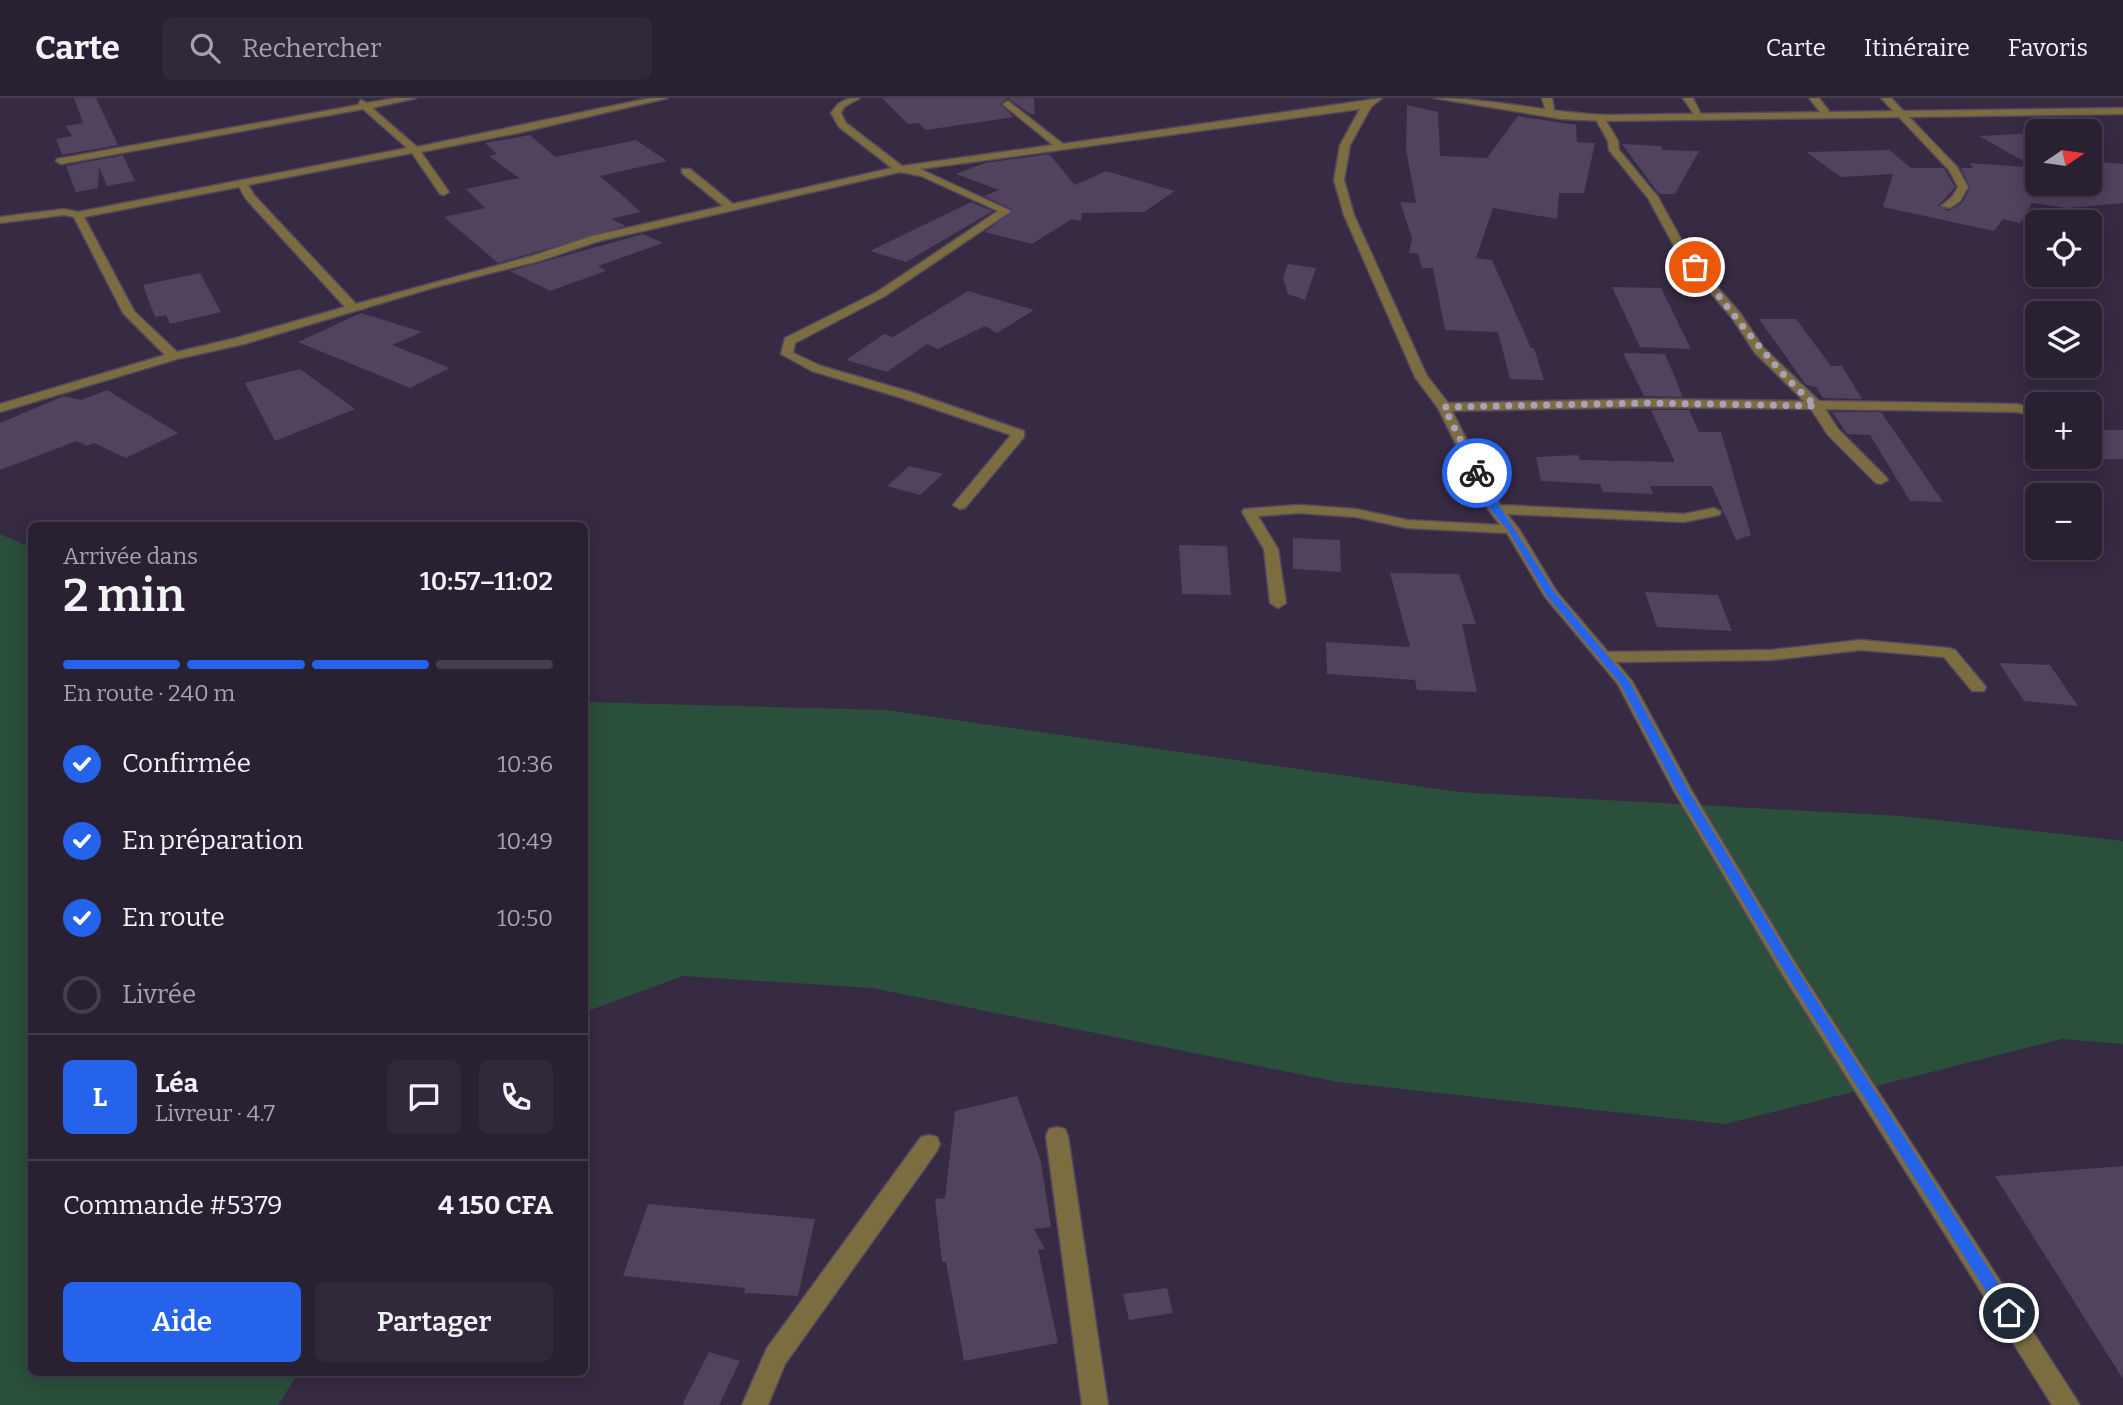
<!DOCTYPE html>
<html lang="fr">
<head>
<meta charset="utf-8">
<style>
  body { margin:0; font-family:Bitter,serif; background:#31283a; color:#f1f3f6; height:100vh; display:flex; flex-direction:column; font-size:26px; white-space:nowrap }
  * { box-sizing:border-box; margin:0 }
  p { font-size:23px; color:#a5a3ac }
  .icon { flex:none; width:38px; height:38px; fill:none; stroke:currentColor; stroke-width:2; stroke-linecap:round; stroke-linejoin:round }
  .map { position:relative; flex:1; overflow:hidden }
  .side { position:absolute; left:28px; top:424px; width:560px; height:854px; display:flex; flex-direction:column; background:#292032; border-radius:10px; box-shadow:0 4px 18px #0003,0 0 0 2px #453e4d }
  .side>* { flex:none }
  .needle { width:46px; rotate:77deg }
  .fabs { position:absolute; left:2025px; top:21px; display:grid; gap:14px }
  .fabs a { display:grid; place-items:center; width:77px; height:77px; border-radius:10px; background:#292032; box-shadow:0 4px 18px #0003,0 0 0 2px #453e4d; font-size:35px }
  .pin { position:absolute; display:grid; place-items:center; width:60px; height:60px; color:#fff; margin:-30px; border:4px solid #fff; border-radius:50%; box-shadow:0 2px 7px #0007 }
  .courier { position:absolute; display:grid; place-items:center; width:70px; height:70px; margin:-35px; border:5px solid #2563eb; border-radius:50%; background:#fff; color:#222; box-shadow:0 2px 9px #0007 }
  .summary em { font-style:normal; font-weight:600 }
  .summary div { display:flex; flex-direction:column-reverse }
  .summary { display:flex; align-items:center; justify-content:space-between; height:119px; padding:0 35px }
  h1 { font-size:46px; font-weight:600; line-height:52px }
  .bar { display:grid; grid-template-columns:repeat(4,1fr); gap:10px 7px; align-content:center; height:84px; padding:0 35px }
  .bar i { height:9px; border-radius:5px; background:#453e4d }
  .bar .selected { background:#2563eb }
  .bar p { grid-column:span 4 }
  .line { display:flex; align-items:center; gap:18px; padding:0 35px; border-top:2px solid #453e4d }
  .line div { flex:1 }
  .round { display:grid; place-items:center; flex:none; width:74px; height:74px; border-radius:10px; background:#31283a }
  ol { padding:0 35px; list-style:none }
  li { display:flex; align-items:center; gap:21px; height:77px }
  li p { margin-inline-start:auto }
  li .icon { padding:7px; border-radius:50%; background:#2563eb; color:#fff; stroke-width:4 }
  li:last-child { color:#a5a3ac }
  li i { width:38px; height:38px; border:4px solid #453e4d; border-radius:50% }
  .primary-button { display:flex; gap:14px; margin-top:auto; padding:14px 35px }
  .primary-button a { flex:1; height:80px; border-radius:10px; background:#2563eb; color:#fff; font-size:28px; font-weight:600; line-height:80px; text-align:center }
  .primary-button a+a { background:#31283a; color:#f1f3f6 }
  header { display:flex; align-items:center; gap:42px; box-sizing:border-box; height:98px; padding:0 35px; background:#292032; border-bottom:2px solid #453e4d }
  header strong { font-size:33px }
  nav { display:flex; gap:38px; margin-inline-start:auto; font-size:24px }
  .search { width:490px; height:63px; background:#31283a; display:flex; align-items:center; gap:18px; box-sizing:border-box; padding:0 24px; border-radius:10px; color:#a5a3ac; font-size:26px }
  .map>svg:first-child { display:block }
</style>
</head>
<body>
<header>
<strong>Carte</strong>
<div class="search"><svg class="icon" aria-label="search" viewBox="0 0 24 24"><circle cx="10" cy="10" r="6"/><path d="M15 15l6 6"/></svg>Rechercher</div>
<nav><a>Carte</a><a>Itinéraire</a><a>Favoris</a></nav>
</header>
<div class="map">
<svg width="2123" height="1307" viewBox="0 0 2123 1307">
  <rect width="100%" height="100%" fill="#372a43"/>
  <!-- green -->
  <path fill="#2a4f3a" d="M 0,436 L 32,450 L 32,1274 L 299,1274 L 278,1307 L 0,1307 Z
    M 585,604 L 886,612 L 1459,694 L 1902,718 L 2123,743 L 2123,946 L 2062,941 L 1725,1026 L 1338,984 L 872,890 L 683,878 L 585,914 Z"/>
  <!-- building -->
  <path fill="#51425d" d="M 74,0 L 96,0 L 118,47 L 62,57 L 56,41 L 72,38 L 66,28 L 83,25 Z
    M 882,0 L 1034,0 L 1035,16 L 1030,16 L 1008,0 L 1000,6 L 1014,19 L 926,32 L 919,25 L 908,26 Z
    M 1407,7 L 1438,14 L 1440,58 L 1487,60 L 1518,18 L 1576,27 L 1577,44 L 1595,45 L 1584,95 L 1559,95 L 1557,121 L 1493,110 L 1476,160 L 1492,162 L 1531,250 L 1534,250 L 1544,282 L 1510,281 L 1498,234 L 1445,232 L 1433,170 L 1422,170 L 1418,156 L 1409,155 L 1412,140 L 1400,104 L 1416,105 L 1406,51 Z
    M 2037,35 L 2037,86 L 2090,86 L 2090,63 L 2123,66 L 2123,105 L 2068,110 L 2032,105 L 2020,125 L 2003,121 L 1994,133 L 1883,109 L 1893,76 L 1841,79 L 1806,54 L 1889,52 L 1911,70 L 1944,70 L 1955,89 L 1938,108 L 1949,113 L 1962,105 L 1970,90 L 1961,70 L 1973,70 L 1970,65 L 2036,70 L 1979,38 Z
    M 530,37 L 555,59 L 636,42 L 667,63 L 600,78 L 641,114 L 611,121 L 626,128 L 498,165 L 444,119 L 485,110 L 466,91 L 519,80 L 489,58 L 497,56 L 485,45 Z
    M 1622,46 L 1661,48 L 1663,52 L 1699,53 L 1675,96 L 1659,96 Z
    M 1049,56 L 1075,87 L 1106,73 L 1175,93 L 1144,114 L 1082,115 L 1081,123 L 1072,121 L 1032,146 L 985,134 L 1013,112 L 984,98 L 999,92 L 956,76 L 985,65 Z
    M 123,57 L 135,83 L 107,88 L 99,69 L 98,90 L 76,94 L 66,68 Z
    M 971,104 L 993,113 L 906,164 L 870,153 Z
    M 643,136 L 663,145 L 598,168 L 606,173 L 550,193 L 510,173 Z
    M 1288,166 L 1316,170 L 1305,202 L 1288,196 L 1283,180 Z
    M 200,175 L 221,214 L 170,226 L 166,217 L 155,219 L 143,187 Z
    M 1612,189 L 1661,190 L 1691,251 L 1640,249 Z
    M 968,193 L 1034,212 L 997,235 L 985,228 L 938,251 L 927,246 L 887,274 L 846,262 L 884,236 L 893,239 Z
    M 361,215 L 422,234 L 392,247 L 450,270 L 410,290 L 298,244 Z
    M 1759,221 L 1796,221 L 1831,268 L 1842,268 L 1862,301 L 1823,300 L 1816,289 L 1806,287 Z
    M 1623,255 L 1665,256 L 1683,299 L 1644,298 Z
    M 300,271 L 355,311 L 275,343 L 245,285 Z
    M 107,292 L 178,335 L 126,360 L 94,345 L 87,348 L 77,343 L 0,372 L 0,325 L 64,298 L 81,302 Z
    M 1651,312 L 1689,312 L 1699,334 L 1721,334 L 1751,437 L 1736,442 L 1712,388 L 1650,388 L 1653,396 L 1603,394 L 1600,386 L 1541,383 L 1536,359 L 1578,357 L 1580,362 L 1675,364 Z
    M 1832,314 L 1881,314 L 1943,404 L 1910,403 L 1870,337 L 1847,336 Z
    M 2090,332 L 2123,332 L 2123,361 L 2090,361 Z
    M 909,368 L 943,376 L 920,397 L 887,388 Z
    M 1293,440 L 1340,442 L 1341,474 L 1293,471 Z
    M 1179,447 L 1227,448 L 1231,497 L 1182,496 Z
    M 1390,475 L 1459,476 L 1476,526 L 1462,526 L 1477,594 L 1417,592 L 1415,582 L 1327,576 L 1326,544 L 1410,549 Z
    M 1645,494 L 1718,497 L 1732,533 L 1657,529 Z
    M 1999,565 L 2050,567 L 2078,608 L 2024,603 Z
    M 1017,998 L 1041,1064 L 1051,1129 L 1034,1131 L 1045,1151 L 1038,1152 L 1058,1245 L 964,1263 L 946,1164 L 942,1164 L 935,1101 L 945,1100 L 955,1013 Z
    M 2123,1068 L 2123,1281 L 1995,1078 Z
    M 648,1106 L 815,1121 L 798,1198 L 744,1195 L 745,1190 L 623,1178 Z
    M 1167,1190 L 1173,1215 L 1129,1222 L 1123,1196 Z
    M 709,1254 L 740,1263 L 719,1307 L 682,1307 Z"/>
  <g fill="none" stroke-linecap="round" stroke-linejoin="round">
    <!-- minor casing -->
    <g stroke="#54475f" stroke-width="3">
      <path id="minor" d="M 396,0 L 416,0 L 372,10 L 417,49 L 650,0 L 668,0 L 518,35 L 421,54 L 449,94 L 444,97 L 440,96 L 412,55 L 248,87 L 254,97 L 356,206 L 532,158 L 592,138 L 723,108 L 682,75 L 682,71 L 690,71 L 733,106 L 892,70 L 839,29 L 831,15 C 839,3 845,0 860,0 L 844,9 L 841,15 L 846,25 L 902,68 L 1053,47 L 1005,8 L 1003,6 L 1008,3 L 1063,46 L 1382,0 L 1371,9 L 1350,47 L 1344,82 L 1354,117 L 1427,278 L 1448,305 L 1647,301 L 1804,303 L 1755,255 L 1732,220 L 1680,159 L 1648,100 L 1609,52 L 1608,43 L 1595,20 L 1600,17 L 1603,18 L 1618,43 L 1619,52 L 1658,99 L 1689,156 L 1740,215 L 1763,249 L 1819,303 L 2017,306 L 2037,311 L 2037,319 L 2017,314 L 1825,311 L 1838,331 L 1886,379 L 1888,382 L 1881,386 L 1876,385 L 1828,337 L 1811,311 L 1647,309 L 1452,313 L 1500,407 L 1684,416 L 1714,410 L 1721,414 L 1719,417 L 1684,424 L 1507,416 L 1519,431 L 1557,494 L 1608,554 L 1772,552 L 1861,542 L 1949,550 L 1955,552 L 1986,589 L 1984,593 L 1972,593 L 1944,559 L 1861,552 L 1772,562 L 1616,564 L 1632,583 L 1693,695 L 1796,866 L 2080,1307 L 2052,1307 L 1782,876 L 1675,695 L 1617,585 L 1545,499 L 1507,435 L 1407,430 L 1356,419 L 1299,415 L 1258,418 L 1278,451 L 1286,505 L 1278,510 L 1270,505 L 1264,451 L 1242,414 L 1244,411 L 1299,407 L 1356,411 L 1407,422 L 1500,427 L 1488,411 L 1438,310 L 1415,279 L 1344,117 L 1334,82 L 1340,47 L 1360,11 L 920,71 L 1011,113 L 885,198 L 795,245 L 793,255 L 821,268 L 911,294 L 1024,333 L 1024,339 L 965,410 L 960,411 L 953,407 L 1011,337 L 902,300 L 812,273 L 781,256 L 785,240 L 877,194 L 998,113 L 921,78 L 900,74 L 599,143 L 539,163 L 436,189 L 244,246 L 177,261 L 0,314 L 0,306 L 165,257 L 123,215 L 74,119 L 64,117 L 0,125 L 0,119 L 64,111 L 78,114 L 407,50 L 363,11 L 61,66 L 56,63 L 57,61 L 358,7 L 361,2 L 367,5 ZM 239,89 L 246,101 L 345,209 L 236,240 L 177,254 L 134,213 L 84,119 Z
        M 1542,0 L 1552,0 L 1555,19 L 1547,17 Z
        M 1683,0 L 1693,0 L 1703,21 L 1697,21 Z
        M 1809,0 L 1819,0 L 1832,17 L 1830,19 L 1824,19 Z
        M 1881,0 L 1891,0 L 1957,69 L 1968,89 L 1960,103 L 1950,110 L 1941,108 L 1952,99 L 1958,89 L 1949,72 Z
        M 1057,1029 L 1065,1031 L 1068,1038 L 1108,1307 L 1082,1307 L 1046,1038 L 1049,1031 Z
        M 929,1037 L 937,1039 L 940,1046 L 937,1053 L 785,1266 L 768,1307 L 742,1307 L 767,1250 L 921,1039 Z"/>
    </g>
    <!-- tertiary casing -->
    <g stroke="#54475f" stroke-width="3">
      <path id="tertiary" d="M 1434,0 C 1492,0 1549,15 1606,17 L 2123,10 L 2123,16 L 1606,23 L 1562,21 Z"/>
    </g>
    <!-- minor -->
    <use href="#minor" fill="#7c6d41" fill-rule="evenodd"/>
    <!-- tertiary -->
    <use href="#tertiary" fill="#7c6d41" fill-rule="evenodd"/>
  </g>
  <!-- route -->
  <path fill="#2563eb" d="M 1477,373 L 1555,495 L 1629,583 L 1690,695 L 1794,867 L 2014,1210 L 2014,1220 L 2003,1220 L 1785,874 L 1678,695 L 1619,584 L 1547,498 L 1508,432 L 1490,411 L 1473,375 Z"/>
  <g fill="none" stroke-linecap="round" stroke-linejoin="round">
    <!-- done -->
    <path stroke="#aba1b5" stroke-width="7" stroke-dasharray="0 12.6" d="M 1477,375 L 1444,309 L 1647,305 L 1816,308 C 1769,267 1735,216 1695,169"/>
  </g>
</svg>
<div class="fabs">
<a><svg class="needle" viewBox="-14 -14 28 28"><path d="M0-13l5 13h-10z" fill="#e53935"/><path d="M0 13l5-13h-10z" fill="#a5a3ac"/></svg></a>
<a><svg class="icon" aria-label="locate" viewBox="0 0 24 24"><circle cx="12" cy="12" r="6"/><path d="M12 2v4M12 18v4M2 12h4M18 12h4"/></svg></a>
<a><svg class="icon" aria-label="layers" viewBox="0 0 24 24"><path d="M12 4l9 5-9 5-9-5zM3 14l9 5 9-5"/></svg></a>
<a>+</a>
<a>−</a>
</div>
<div class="pin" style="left:1695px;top:169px;background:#ea580c"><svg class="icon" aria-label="bag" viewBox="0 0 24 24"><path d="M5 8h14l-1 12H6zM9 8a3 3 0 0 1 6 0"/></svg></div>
<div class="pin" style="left:2009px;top:1215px;background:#1f2937"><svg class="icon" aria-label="home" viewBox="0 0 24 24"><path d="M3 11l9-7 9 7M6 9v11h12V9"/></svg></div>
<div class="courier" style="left:1477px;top:375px"><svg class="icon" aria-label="bike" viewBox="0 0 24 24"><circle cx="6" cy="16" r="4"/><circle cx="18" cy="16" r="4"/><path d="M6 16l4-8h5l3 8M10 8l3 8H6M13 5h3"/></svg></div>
<section class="side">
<div class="summary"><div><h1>2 min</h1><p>Arrivée dans</p></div><em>10:57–11:02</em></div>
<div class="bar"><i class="selected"></i><i class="selected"></i><i class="selected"></i><i></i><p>En route · 240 m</p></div>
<ol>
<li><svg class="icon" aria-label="check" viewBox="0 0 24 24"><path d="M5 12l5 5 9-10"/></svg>Confirmée<p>10:36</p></li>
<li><svg class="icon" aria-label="check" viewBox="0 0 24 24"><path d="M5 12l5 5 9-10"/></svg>En préparation<p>10:49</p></li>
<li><svg class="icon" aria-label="check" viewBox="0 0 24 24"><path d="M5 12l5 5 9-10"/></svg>En route<p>10:50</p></li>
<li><i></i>Livrée</li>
</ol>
<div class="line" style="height:126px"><b class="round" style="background:#2563eb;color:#fff">L</b><div><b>Léa</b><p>Livreur · 4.7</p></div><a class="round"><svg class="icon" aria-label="chat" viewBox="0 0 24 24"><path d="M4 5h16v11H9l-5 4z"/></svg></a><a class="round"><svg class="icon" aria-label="phone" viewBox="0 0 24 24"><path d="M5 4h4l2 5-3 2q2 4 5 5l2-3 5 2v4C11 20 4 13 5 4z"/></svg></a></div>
<div class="line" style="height:91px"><div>Commande #5379</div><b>4 150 CFA</b></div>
<div class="primary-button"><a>Aide</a><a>Partager</a></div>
</section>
</div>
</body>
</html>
